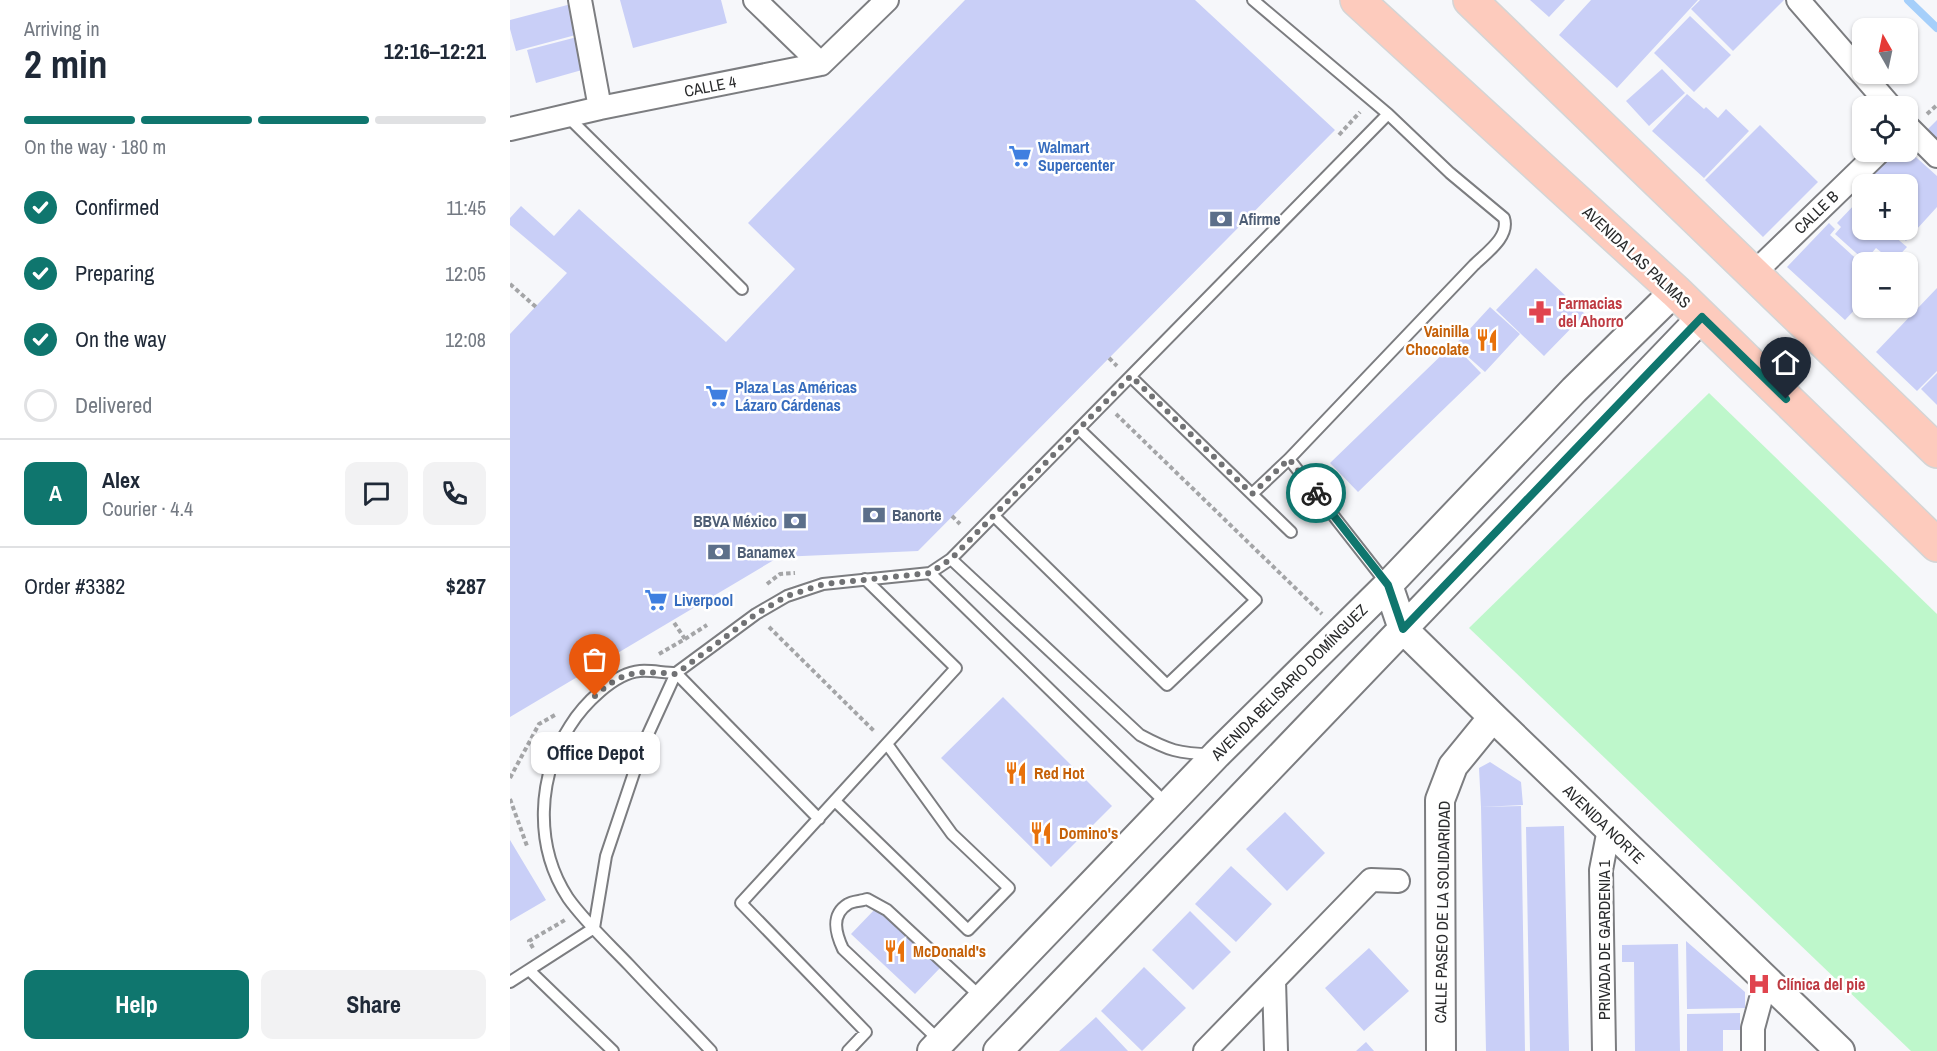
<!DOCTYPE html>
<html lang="en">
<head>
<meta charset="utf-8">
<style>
  body { margin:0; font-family:"Archivo Narrow",sans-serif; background:#f2f2f3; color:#1f2937; height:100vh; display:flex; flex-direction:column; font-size:22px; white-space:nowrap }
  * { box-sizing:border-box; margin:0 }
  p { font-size:20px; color:#747a83 }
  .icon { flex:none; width:33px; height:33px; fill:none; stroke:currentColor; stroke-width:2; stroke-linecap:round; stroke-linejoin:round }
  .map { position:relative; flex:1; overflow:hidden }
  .sheet { display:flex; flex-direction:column; background:#fff; width:510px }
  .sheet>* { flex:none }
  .needle { width:39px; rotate:351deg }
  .controls { position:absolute; left:1342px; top:18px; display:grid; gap:12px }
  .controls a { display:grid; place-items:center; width:66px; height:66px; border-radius:12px; background:#fff; box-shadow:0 2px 4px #0004; font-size:30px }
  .pin { position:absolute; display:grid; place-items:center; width:51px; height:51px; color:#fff; margin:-62px -26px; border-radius:50% 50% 50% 0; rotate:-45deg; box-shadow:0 0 6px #0007 }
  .pin .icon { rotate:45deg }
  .courier { position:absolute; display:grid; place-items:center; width:60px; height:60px; margin:-30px; border:4px solid #0f766e; border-radius:50%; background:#fff; color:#222; box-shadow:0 2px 8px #0007 }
  .bubble { position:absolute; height:42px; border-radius:12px; background:#fff; box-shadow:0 2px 4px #0004; font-size:20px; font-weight:800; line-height:42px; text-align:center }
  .head em { font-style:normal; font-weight:800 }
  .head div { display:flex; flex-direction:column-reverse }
  .head { display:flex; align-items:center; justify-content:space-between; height:102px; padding:0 24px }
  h1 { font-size:39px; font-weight:800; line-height:45px }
  .bar { display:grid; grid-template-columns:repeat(4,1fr); gap:9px 6px; align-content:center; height:72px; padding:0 24px }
  .bar i { height:8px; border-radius:4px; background:#e0e1e3 }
  .bar .selected { background:#0f766e }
  .bar p { grid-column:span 4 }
  .line { display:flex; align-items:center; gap:15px; padding:0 24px; border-top:2px solid #e0e1e3 }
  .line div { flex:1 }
  .round { display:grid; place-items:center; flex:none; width:63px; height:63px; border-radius:12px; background:#f2f2f3 }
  ol { padding:0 24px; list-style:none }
  li { display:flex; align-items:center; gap:18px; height:66px }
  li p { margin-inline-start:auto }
  li .icon { padding:6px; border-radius:50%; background:#0f766e; color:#fff; stroke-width:4 }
  li:last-child { color:#747a83 }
  li i { width:33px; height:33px; border:3px solid #e0e1e3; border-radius:50% }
  .primary-button { display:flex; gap:12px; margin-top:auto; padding:12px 24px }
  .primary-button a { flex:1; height:69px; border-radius:12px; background:#0f766e; color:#fff; font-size:24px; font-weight:800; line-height:69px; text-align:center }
  .primary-button a+a { background:#f2f2f3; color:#1f2937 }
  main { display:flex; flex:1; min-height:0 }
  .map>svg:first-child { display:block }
</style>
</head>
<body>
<main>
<section class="sheet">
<div class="head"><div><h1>2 min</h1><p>Arriving in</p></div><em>12:16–12:21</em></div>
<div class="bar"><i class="selected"></i><i class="selected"></i><i class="selected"></i><i></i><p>On the way · 180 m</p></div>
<ol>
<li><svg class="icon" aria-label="check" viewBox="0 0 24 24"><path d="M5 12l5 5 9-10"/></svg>Confirmed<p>11:45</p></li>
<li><svg class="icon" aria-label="check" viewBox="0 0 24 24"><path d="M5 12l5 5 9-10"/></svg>Preparing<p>12:05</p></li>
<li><svg class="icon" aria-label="check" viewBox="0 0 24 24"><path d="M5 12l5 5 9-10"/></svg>On the way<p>12:08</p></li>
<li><i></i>Delivered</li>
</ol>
<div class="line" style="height:108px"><b class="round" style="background:#0f766e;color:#fff">A</b><div><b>Alex</b><p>Courier · 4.4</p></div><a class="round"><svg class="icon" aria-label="chat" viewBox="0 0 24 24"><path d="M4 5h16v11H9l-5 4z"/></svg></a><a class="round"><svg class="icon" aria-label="phone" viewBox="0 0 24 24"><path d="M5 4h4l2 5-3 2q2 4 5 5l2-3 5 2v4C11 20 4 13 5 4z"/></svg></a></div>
<div class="line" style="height:78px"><div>Order #3382</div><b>$287</b></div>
<div class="primary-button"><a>Help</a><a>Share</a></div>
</section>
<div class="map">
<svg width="1427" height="1051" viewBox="0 0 1427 1051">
  <rect width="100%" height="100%" fill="#f6f7fa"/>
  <!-- green -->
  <path fill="#bef7cb" d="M 1199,393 L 1427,614 L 1427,1051 L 1401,1051 L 959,628 Z"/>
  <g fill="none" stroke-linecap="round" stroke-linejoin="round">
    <!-- stream -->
    <path stroke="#a5cffa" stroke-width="8" d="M 1398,0 L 1427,28"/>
  </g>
  <!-- building -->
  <path fill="#c9cff7" d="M 110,0 L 211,0 L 217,23 L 123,48 Z
    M 455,0 L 685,0 L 825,130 L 408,551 L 269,557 L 0,717 L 0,334 L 57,273 L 0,225 L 0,218 L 11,206 L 44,236 L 69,209 L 216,342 L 285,269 L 238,223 Z
    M 1020,0 L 1055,0 L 1039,17 Z
    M 1081,0 L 1188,0 L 1107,88 L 1049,35 Z
    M 1190,0 L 1274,0 L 1223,51 L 1181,9 Z
    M 65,3 L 73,33 L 6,51 L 0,29 L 0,20 Z
    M 1180,16 L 1221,55 L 1184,92 L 1144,53 Z
    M 71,36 L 79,68 L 26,83 L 17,50 Z
    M 1152,69 L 1175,93 L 1139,126 L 1116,101 Z
    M 1177,94 L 1194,109 L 1196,107 L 1208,118 L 1216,109 L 1239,131 L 1194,178 L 1142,131 Z
    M 1427,120 L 1427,140 L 1417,130 Z
    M 1250,125 L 1308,182 L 1253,237 L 1195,180 Z
    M 1398,150 L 1427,176 L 1427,207 L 1396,241 L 1383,230 L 1398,230 L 1398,184 L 1353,184 L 1383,152 L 1398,152 Z
    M 1353,185 L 1353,203 L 1344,195 Z
    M 1346,203 L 1353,209 L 1353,230 L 1377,230 L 1397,247 L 1383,262 L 1366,248 L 1355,261 L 1325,234 L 1331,227 L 1327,223 Z
    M 1319,223 L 1325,229 L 1320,235 L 1353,265 L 1353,301 L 1335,320 L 1277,267 Z
    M 1366,254 L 1376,262 L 1358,262 Z
    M 1026,268 L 1075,314 L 1034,356 L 986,310 Z
    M 1427,288 L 1427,371 L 1407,391 L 1366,352 Z
    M 980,307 L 1010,334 L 975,372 L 945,345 Z
    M 943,344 L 971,373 L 848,492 L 820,463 Z
    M 1427,373 L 1427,405 L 1411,389 Z
    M 493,697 L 602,806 L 541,867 L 431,758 Z
    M 980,762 L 1011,782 L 1013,805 L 971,807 L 969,768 Z
    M 1011,806 L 1015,1051 L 976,1051 L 971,807 Z
    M 775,812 L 815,853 L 777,891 L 736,849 Z
    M 1054,826 L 1059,1051 L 1020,1051 L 1016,827 Z
    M 0,840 L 36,900 L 0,921 Z
    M 721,866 L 762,904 L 726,942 L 685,904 Z
    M 366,908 L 430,968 L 405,994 L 341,934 Z
    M 680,911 L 721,952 L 683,990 L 642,950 Z
    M 1176,941 L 1235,992 L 1235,1008 L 1177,1009 Z
    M 1168,944 L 1170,1051 L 1125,1051 L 1124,962 L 1112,962 L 1112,945 Z
    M 859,948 L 899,991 L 854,1031 L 815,988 Z
    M 634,967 L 676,1008 L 632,1051 L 591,1011 Z
    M 1230,1013 L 1230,1030 L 1213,1030 L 1213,1051 L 1177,1051 L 1177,1014 Z
    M 586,1017 L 618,1051 L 549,1051 Z
    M 856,1042 L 864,1051 L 846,1051 Z"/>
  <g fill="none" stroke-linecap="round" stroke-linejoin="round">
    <!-- service casing -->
    <g stroke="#7c7d80" stroke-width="14">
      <path id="service" d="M 57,116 L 232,289
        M 621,377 L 781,532
        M 779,459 L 877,584
        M 742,494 L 779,459 L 964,265 C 976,253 1000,237 994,218 L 940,173 L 878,114 L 743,0
        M 484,516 L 657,685 L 746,600 L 569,429
        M 441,559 L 630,735 C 658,750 669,754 701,754
        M 420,573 L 658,805
        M 325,801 L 458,930 L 499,888 L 442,834 L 377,744
        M 19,970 L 103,1051
        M 0,982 L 84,928 L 96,856 L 134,743 L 166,673 L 246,614 L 277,596 L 313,584 L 420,573 L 441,559 L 878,114
        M 430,1041 L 333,949 C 326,934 320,915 338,904 C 342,901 352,901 357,899 L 377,910 L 472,998
        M 201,1051 C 174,1022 146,994 119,965 C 99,944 75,922 58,898 C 24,846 27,777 60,726 C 73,705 104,673 130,671 C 141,670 154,673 166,673 L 309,819
        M 338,1051 L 356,1032 L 231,903 L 446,668 L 355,579"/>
    </g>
    <!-- minor casing -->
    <g stroke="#7c7d80" stroke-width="26">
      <path id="minor" d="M 70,0 L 90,108
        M 245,0 L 311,64
        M 1288,0 L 1380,106
        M 1398,127 L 1427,156
        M 0,129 L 90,108 L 311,64 L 377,0
        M 1244,273 L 1369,152
        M 764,980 L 766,1051
        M 695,1051 L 861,880 L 888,881
        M 1094,1051 L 1091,870 L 1099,829
        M 1243,1051 L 1243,1028 L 1256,980"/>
    </g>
    <!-- tertiary casing -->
    <g stroke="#7c7d80" stroke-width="32">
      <path id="tertiary" d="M 878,585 L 893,629 L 983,717 L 1330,1051
        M 422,1051 L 707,754 L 878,585 L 1064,390 L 1165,291
        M 488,1051 L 1192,317
        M 931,1051 L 930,800 L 943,766 L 983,717"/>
    </g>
    <!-- primary casing -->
    <g stroke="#d4d5d5" stroke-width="36">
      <path id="primary" d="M 847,0 L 1165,291 L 1427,545
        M 960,0 L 1427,451"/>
    </g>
    <!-- path -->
    <path stroke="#a4a5a7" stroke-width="4" stroke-dasharray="4.5 3" stroke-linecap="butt" d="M 1417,114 L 1427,105
      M 829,135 L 850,112
      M 0,284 L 26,307
      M 599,358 L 607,366
      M 606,414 L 812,614
      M 442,516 L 450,524
      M 257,584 L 270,574 L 285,573
      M 259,627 L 364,731
      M 175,639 L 197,625
      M 149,654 L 175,639 L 163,621
      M 0,778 L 29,724 L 45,715
      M 0,799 L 17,846
      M 23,948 L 19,941 L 55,920"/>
    <!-- service -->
    <use href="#service" stroke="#fff" stroke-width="10"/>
    <!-- minor -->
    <use href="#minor" stroke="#fff" stroke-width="22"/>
    <!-- tertiary -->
    <use href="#tertiary" stroke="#fff" stroke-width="28"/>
    <!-- primary -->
    <use href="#primary" stroke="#fdcbbd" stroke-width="33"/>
  </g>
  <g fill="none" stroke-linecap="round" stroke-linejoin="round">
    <!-- done -->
    <path stroke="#717274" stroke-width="6" stroke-dasharray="0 10.8" d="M 85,696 C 115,669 128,671 166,674 L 246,614 L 277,596 L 314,584 L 420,573 L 441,559 L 621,376 L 742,494 L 779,459 L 806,493"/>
    <!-- route -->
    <path stroke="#0f766e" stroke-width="8" d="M 806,493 L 878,585 L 893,629 L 1192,317 L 1276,399"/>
  </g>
  <!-- icons -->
  <defs>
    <g id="supermarket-bare" transform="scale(1.8)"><path d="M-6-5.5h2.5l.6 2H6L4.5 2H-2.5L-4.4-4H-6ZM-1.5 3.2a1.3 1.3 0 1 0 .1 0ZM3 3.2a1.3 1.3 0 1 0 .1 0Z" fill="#3f7fe0" stroke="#fff" stroke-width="2.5" paint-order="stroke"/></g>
    <g id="bank-bare" transform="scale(1.8)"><path d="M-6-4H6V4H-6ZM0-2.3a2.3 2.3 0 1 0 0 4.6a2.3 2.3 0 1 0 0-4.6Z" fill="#5c6f8a" stroke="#fff" stroke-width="2.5" paint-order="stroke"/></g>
    <g id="pharmacy-bare" transform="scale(1.8)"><path d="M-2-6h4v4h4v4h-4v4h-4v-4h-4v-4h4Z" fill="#e0444e" stroke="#fff" stroke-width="2.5" paint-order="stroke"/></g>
    <g id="restaurant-bare" transform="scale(1.8)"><path d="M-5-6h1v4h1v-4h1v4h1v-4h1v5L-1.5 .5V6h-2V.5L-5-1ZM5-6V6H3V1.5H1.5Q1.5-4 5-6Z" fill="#e8710a" stroke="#fff" stroke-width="2.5" paint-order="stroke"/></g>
    <g id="hospital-bare" transform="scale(1.8)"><path d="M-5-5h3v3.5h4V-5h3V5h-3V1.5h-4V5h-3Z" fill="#e0444e" stroke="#fff" stroke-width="2.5" paint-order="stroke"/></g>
  </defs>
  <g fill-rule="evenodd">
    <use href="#supermarket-bare" x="510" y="156"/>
    <use href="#bank-bare" x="711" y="219"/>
    <use href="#pharmacy-bare" x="1030" y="312"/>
    <use href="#restaurant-bare" x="977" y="340"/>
    <use href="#supermarket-bare" x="207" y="396"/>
    <use href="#bank-bare" x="364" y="515"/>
    <use href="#bank-bare" x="285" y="521"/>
    <use href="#bank-bare" x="209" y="552"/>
    <use href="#supermarket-bare" x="146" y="600"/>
    <use href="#restaurant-bare" x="506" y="773"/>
    <use href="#restaurant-bare" x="531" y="833"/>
    <use href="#restaurant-bare" x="385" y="951"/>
    <use href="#hospital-bare" x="1249" y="984"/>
  </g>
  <g text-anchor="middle" stroke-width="5" stroke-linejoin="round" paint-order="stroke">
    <!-- street labels -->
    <g font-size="16" fill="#2a2b2c" stroke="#fff">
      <text transform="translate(200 86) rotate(-11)" y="6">CALLE 4</text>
      <text transform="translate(1306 212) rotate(-44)" y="6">CALLE B</text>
      <text transform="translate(1127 257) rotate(43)" y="6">AVENIDA LAS PALMAS</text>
      <text transform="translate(779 682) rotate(-45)" y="6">AVENIDA BELISARIO DOMÍNGUEZ</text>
      <text transform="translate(1094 824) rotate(44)" y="6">AVENIDA NORTE</text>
      <text transform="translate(932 912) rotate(-89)" y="6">CALLE PASEO DE LA SOLIDARIDAD</text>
      <text transform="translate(1094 940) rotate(-90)" y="6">PRIVADA DE GARDENIA 1</text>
    </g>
    <!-- shop labels -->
    <g font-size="16" font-weight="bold" fill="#366cbe" stroke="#fff" text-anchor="start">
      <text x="528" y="153">Walmart<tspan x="528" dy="18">Supercenter</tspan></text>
      <text x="225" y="393">Plaza Las Américas<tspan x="225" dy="18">Lázaro Cárdenas</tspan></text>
      <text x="164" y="606">Liverpool</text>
    </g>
    <!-- service labels -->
    <g font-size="16" font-weight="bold" fill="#4e5e75" stroke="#fff" text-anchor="start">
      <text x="729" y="225">Afirme</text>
      <text x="382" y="521">Banorte</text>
      <text x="267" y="527" text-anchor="end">BBVA México</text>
      <text x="227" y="558">Banamex</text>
    </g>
    <!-- health labels -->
    <g font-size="16" font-weight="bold" fill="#be3a42" stroke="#fff" text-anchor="start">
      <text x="1048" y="309">Farmacias<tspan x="1048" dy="18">del Ahorro</tspan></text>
      <text x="1267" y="990">Clínica del pie</text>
    </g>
    <!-- food labels -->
    <g font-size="16" font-weight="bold" fill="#c56008" stroke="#fff" text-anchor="start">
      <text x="959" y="337" text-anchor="end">Vainilla<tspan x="959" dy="18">Chocolate</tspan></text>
      <text x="524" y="779">Red Hot</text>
      <text x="549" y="839">Domino's</text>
      <text x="403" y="957">McDonald's</text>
    </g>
  </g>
</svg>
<div class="controls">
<a><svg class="needle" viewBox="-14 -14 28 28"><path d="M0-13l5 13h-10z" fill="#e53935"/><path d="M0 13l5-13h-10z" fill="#747a83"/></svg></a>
<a><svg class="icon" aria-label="locate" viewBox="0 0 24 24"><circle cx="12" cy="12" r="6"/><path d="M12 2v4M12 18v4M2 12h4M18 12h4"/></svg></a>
<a>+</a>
<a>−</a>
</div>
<div class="pin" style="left:85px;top:696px;background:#ea580c"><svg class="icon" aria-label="bag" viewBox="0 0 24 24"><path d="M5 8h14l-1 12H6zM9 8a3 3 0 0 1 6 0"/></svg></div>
<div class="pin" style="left:1276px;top:399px;background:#1f2937"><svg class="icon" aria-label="home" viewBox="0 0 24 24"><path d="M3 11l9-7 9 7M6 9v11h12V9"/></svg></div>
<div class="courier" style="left:806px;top:493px"><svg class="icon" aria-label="bike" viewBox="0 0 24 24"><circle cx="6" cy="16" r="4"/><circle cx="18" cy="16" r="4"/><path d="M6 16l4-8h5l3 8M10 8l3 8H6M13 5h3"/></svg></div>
<div class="bubble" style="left:21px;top:732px;width:129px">Office Depot</div>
</div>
</main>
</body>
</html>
